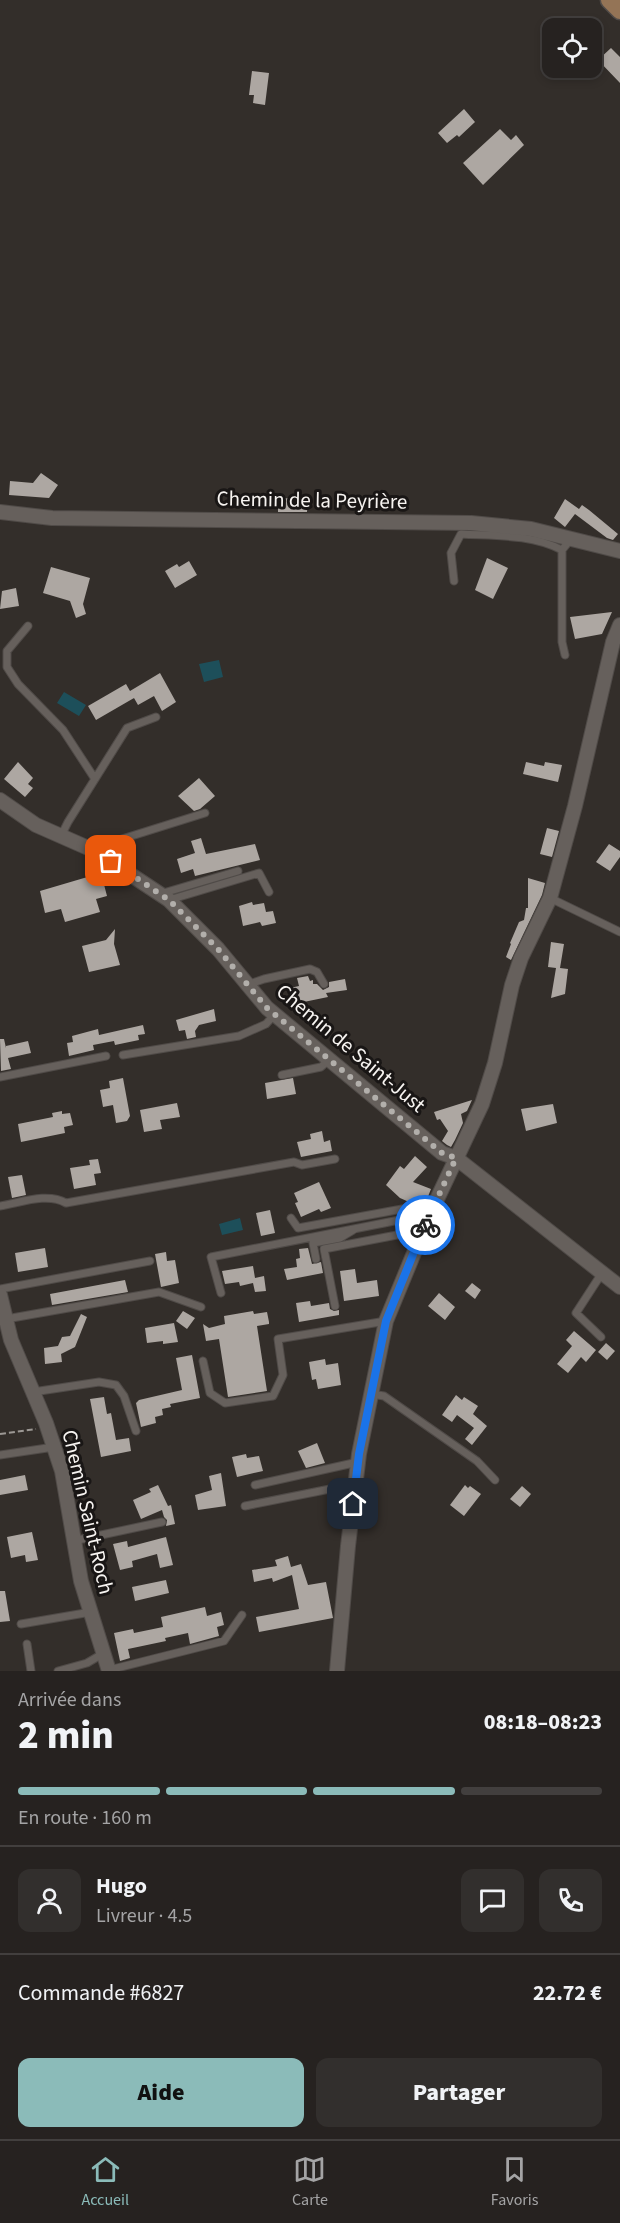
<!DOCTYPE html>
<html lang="fr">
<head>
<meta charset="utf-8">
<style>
  body { margin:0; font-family:"Source Sans 3",sans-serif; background:#322f2d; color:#f1f3f6; height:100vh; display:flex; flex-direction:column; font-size:22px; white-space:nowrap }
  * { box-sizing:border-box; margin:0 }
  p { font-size:20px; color:#a4a4a5 }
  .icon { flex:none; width:33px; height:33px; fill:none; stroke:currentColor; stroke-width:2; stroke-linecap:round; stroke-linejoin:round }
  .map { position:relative; height:1671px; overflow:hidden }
  .panel { display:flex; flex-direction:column; background:#262220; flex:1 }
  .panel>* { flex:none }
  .fabs { position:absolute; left:542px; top:18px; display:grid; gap:12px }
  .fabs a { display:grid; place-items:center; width:60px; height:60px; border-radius:12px; background:#262220; box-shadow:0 3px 9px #0003,0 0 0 2px #423f3e; font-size:30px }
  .pin { position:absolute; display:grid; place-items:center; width:51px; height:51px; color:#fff; margin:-26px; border-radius:12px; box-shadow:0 3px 9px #0006 }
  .courier { position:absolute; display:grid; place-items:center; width:60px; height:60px; margin:-30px; border:4px solid #1a73e8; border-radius:50%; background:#fff; color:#222; box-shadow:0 2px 8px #0007 }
  .head em { font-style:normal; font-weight:800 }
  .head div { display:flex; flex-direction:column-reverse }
  .head { display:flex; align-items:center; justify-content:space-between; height:102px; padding:0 18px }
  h1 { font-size:39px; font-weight:800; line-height:45px }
  .bar { display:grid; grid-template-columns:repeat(4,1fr); gap:9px 6px; align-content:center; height:72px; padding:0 18px }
  .bar i { height:8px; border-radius:4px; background:#423f3e }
  .bar .selected { background:#8bbbb9 }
  .bar p { grid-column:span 4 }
  .line { display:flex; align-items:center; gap:15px; padding:0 18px; border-top:2px solid #423f3e }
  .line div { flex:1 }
  .round { display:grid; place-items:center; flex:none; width:63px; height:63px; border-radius:12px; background:#322f2d }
  .cta { display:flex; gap:12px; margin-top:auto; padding:12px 18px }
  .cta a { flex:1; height:69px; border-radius:12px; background:#8bbbb9; color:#111; font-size:24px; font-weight:800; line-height:69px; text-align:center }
  .cta a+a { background:#322f2d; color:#f1f3f6 }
  .tab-bar { display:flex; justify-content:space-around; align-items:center; height:84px; border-top:2px solid #423f3e; background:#262220; font-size:16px; color:#a4a4a5 }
  .tab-bar a { display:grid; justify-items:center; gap:3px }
  .tab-bar .selected { color:#8bbbb9 }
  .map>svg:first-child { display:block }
</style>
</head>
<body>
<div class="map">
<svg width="620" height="1671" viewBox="0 0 620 1671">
  <rect width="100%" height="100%" fill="#332e2a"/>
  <!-- water -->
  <path fill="#1d4f5a" d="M 219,660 L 223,677 L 204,682 L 199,664 Z
    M 64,692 L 86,705 L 79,716 L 57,703 Z
    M 240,1218 L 243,1230 L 222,1235 L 219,1224 Z"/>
  <!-- building -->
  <path fill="#ada7a2" d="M 611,48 L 620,57 L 620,83 L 598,60 Z
    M 252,71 L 269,73 L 265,105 L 253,103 L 254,95 L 249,95 Z
    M 464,109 L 475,122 L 459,137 L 457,135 L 447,143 L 438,133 Z
    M 500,129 L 511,140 L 516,135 L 524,145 L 483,185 L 463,163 Z
    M 41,473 L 58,485 L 49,498 L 9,495 L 10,481 L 33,483 Z
    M 278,498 L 308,499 L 307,512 L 278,512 Z
    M 565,499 L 579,509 L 582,505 L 589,510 L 618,534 L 613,540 L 607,538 L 575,514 L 565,527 L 554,518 Z
    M 487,558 L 508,568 L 493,599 L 475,590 Z
    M 189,561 L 197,575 L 175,588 L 165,571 L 177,564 L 179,567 Z
    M 51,567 L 90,578 L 83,604 L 86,614 L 76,618 L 70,601 L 43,593 Z
    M 16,588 L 19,606 L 0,609 L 2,591 Z
    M 612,612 L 602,634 L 575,639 L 570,617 Z
    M 160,673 L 176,702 L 162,711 L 154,696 L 138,705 L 130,691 Z
    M 126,684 L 134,698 L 96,720 L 88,706 Z
    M 18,762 L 33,778 L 28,784 L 33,788 L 25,797 L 4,779 Z
    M 526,762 L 544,766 L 545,762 L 562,765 L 558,782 L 523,774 Z
    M 199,778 L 215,796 L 200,809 L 194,811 L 178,796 Z
    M 547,828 L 559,831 L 552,857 L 540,854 Z
    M 201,838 L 206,854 L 255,844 L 260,860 L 195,876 L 193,869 L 181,873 L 177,859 L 195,853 L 191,841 Z
    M 609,844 L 620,851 L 620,857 L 610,871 L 596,862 Z
    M 101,873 L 107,896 L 96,899 L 100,912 L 65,922 L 61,909 L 45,913 L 40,891 Z
    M 528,878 L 545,883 L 542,895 L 511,960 L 506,957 L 511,944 L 510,943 L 519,922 L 524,920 L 526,908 L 528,908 Z
    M 252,902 L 253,905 L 264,903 L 266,912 L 273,911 L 276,923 L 262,926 L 260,922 L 243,926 L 239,906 Z
    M 115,929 L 114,944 L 120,965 L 89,972 L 82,946 L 106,940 Z
    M 551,942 L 564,944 L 560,968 L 568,969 L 565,994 L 551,998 L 556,968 L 548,967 Z
    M 308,976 L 310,981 L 313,980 L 313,984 L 317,984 L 323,990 L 329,987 L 329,982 L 345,979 L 347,990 L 326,993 L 328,997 L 294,1004 L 290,988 L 299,986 L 297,978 Z
    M 214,1009 L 216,1021 L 199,1025 L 195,1031 L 196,1037 L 187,1039 L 185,1030 L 179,1031 L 176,1020 Z
    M 143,1025 L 145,1034 L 138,1035 L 139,1040 L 115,1045 L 114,1041 L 93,1045 L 94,1050 L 69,1056 L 67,1043 L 73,1042 L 72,1036 L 98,1029 L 99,1035 Z
    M 0,1039 L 4,1039 L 6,1048 L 6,1046 L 28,1041 L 31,1053 L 8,1058 L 11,1069 L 1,1071 Z
    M 123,1078 L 130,1116 L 127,1121 L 116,1123 L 113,1105 L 103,1107 L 100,1090 L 110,1088 L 109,1081 Z
    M 293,1078 L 296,1094 L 267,1099 L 265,1083 Z
    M 472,1100 L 467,1111 L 461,1114 L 463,1123 L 455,1140 L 451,1147 L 447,1145 L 442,1141 L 448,1131 L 440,1119 L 437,1120 L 434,1112 Z
    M 177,1103 L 180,1117 L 160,1120 L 162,1129 L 144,1132 L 140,1110 Z
    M 553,1104 L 557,1123 L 526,1131 L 521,1109 Z
    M 62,1111 L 62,1114 L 70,1113 L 73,1125 L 64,1127 L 65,1133 L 21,1142 L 18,1124 L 53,1117 L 52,1113 Z
    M 322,1131 L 324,1142 L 330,1140 L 332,1151 L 301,1157 L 297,1142 L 311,1139 L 310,1134 Z
    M 415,1156 L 427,1167 L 413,1182 L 431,1189 L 427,1199 L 409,1202 L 400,1198 L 386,1185 L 400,1166 L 404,1169 Z
    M 98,1159 L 101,1173 L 94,1174 L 96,1185 L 74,1189 L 70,1168 L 90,1165 L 89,1160 Z
    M 22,1175 L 26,1195 L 12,1198 L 8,1177 Z
    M 319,1182 L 331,1208 L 321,1212 L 319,1209 L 301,1217 L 295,1203 L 298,1202 L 294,1193 Z
    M 270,1210 L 275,1233 L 261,1236 L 256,1213 Z
    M 45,1248 L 48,1267 L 18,1272 L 15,1253 Z
    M 308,1248 L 312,1264 L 321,1262 L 323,1273 L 287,1280 L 284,1269 L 297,1267 L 296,1259 L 300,1258 L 299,1249 Z
    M 166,1252 L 167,1261 L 175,1260 L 179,1283 L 161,1287 L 155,1254 Z
    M 253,1266 L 255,1278 L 264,1276 L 266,1291 L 255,1292 L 253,1283 L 240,1286 L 239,1282 L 225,1284 L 222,1271 Z
    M 355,1269 L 357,1283 L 377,1280 L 379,1296 L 344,1301 L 340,1271 Z
    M 125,1280 L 128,1292 L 52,1305 L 50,1294 Z
    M 472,1283 L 481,1290 L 475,1299 L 465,1291 Z
    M 439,1293 L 455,1307 L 445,1320 L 428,1306 Z
    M 310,1301 L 311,1306 L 329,1303 L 330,1309 L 334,1311 L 339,1310 L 339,1315 L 299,1322 L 296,1303 Z
    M 183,1311 L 195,1318 L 187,1329 L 176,1321 Z
    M 253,1311 L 254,1314 L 267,1312 L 269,1322 L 269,1324 L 257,1326 L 267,1391 L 228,1397 L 219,1339 L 206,1341 L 203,1324 L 209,1328 L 225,1324 L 224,1316 Z
    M 81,1314 L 87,1317 L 75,1347 L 61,1354 L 62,1362 L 45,1364 L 44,1348 L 58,1346 L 62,1337 L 70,1336 Z
    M 174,1323 L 178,1342 L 163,1344 L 163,1341 L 147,1343 L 145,1328 Z
    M 574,1331 L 596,1350 L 586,1362 L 581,1357 L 568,1373 L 557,1364 L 572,1346 L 566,1340 Z
    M 606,1343 L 615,1351 L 607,1360 L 598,1352 Z
    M 192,1355 L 200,1398 L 170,1404 L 171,1407 L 162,1409 L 163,1415 L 155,1417 L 156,1423 L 141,1427 L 136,1403 L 139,1400 L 182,1390 L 176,1358 Z
    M 325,1359 L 326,1365 L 338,1363 L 341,1385 L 318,1389 L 316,1379 L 312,1380 L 309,1362 Z
    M 456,1395 L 462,1400 L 464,1397 L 478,1406 L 473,1414 L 487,1426 L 472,1445 L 465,1439 L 474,1428 L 457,1415 L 452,1422 L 442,1415 Z
    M 104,1397 L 107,1414 L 111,1413 L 116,1440 L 129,1438 L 131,1451 L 101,1457 L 90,1399 Z
    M 317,1443 L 325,1463 L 306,1468 L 298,1451 Z
    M 246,1454 L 247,1458 L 259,1456 L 263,1471 L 237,1477 L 232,1457 Z
    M 221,1473 L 226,1506 L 198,1510 L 195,1495 L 212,1490 L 209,1476 Z
    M 25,1475 L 28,1490 L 0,1495 L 0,1480 Z
    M 158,1485 L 168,1506 L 171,1505 L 175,1524 L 166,1526 L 167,1520 L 164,1517 L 162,1510 L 141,1519 L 133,1500 L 151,1492 L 149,1489 Z
    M 465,1485 L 468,1488 L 470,1486 L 481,1494 L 464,1516 L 450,1505 Z
    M 522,1486 L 531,1494 L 520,1507 L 510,1499 Z
    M 32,1532 L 38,1560 L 26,1562 L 25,1555 L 11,1558 L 7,1537 Z
    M 166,1537 L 173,1565 L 160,1568 L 157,1554 L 132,1561 L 133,1567 L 120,1570 L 113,1544 L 127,1541 L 128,1547 Z
    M 288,1556 L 291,1567 L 301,1564 L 308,1585 L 326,1582 L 333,1618 L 259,1632 L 256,1617 L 299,1609 L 292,1575 L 273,1582 L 272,1578 L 254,1582 L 252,1570 L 277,1566 L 275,1560 Z
    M 166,1580 L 169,1593 L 135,1601 L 132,1587 Z
    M 0,1591 L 5,1591 L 10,1621 L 0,1622 Z
    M 205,1607 L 207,1616 L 221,1612 L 224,1625 L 217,1627 L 219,1636 L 190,1644 L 188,1633 L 165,1638 L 166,1641 L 128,1649 L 130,1658 L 120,1661 L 114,1633 L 133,1629 L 134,1633 L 163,1627 L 161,1617 Z"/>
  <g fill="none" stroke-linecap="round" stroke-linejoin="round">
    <!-- service casing -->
    <g stroke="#504b48" stroke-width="9">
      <path id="service" d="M 454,581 L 451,553 L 461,534 C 495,536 531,534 562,550
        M 28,626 L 7,651 L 7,667 L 18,684 L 63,730 L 95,779
        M 565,655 L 562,642 L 562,550 L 571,539
        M 61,836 L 68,822 L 127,728 L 156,717
        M 95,851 L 106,844 L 205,813
        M 160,894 L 238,871
        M 550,898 L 620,932
        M 169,900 L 259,873 L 269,892
        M 247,985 L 264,979 L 310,969 L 317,972 L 324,984
        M 123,1055 L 239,1036 L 266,1024 L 275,1014
        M 282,1075 L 321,1067 L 330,1059
        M 0,1077 L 106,1056
        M 0,1206 C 20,1203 47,1192 66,1203 L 294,1162 L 302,1165 L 335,1159
        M 291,1218 L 298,1228 L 435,1203
        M 316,1259 L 313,1243 L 340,1238 L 355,1229
        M 0,1289 L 150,1261
        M 221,1293 L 211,1257 L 430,1214
        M 335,1306 L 324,1249 L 423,1230
        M 6,1319 L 159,1292 L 201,1307
        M 601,1337 L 576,1313 L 602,1273
        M 203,1361 L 210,1393 L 225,1403 L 273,1396 L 283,1375 L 278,1339 L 386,1321
        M 33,1392 L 99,1382 L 116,1385 L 124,1396 L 136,1431
        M 371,1394 L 384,1396 L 477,1461 L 495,1480
        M 0,1455 L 54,1447
        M 255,1485 L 358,1462
        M 245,1506 L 355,1484
        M 73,1541 L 162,1522
        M 21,1624 L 91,1612
        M 27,1644 L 31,1671
        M 109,1670 L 224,1641 L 242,1615
        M 58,1671 L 87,1663 L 104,1653"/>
    </g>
    <!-- minor casing -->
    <g stroke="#504b48" stroke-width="16">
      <path id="minor" d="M 0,512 L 52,518 L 471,523 L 531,529 L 620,551
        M 0,800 L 36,825 L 95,851 L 169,900 L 218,949 L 267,1008 L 442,1153 L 456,1158 L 620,1287
        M 0,1295 L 11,1340 L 46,1423 L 62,1471 L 81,1581 L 109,1671
        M 337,1671 L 348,1546 L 359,1454 L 386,1321 L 430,1214 L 482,1104 L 495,1063 L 512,985 L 521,958 L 550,898 L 575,806 L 613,642 L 620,625"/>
    </g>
    <!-- secondary casing -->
    <g stroke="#504b48" stroke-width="19">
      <path id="secondary" d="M 609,0 L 620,11"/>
    </g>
    <!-- path -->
    <path stroke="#9c9894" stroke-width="2" stroke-dasharray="6 3" stroke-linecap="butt" d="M 0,1434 L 36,1429"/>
    <!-- service -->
    <use href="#service" stroke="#66605c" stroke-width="7"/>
    <!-- minor -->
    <use href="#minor" stroke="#66605c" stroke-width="14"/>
    <!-- secondary -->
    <use href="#secondary" stroke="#947456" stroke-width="16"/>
  </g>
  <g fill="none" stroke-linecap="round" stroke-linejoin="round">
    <!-- done -->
    <path stroke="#b2afab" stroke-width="6" stroke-dasharray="0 10.8" d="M 111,861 L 169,900 L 218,949 L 267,1008 L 442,1153 L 456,1158 L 425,1225"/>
    <!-- route -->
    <path stroke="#1a73e8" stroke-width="8" d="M 353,1504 L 359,1454 L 386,1321 L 425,1225"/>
  </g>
  <g text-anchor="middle" stroke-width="6" stroke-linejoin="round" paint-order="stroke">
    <!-- street labels -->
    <g font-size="21" fill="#f7f4f1" stroke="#191615">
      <text transform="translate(312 500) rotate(1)" y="7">Chemin de la Peyrière</text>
      <text transform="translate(351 1048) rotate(40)" y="7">Chemin de Saint-Just</text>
      <text transform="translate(88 1512) rotate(77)" y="7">Chemin Saint-Roch</text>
    </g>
  </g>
</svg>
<div class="fabs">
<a><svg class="icon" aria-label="locate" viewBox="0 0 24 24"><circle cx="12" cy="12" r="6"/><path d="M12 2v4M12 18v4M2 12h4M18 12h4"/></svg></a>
</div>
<div class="pin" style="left:111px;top:861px;background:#ea580c"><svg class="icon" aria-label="bag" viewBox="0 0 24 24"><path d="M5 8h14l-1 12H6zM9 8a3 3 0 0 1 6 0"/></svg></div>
<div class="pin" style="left:353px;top:1504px;background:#1f2937"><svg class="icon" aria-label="home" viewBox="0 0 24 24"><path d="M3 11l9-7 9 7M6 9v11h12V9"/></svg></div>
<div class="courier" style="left:425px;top:1225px"><svg class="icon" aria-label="bike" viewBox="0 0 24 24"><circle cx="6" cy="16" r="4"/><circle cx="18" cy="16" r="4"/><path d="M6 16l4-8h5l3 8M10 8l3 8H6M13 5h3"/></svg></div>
</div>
<section class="panel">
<div class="head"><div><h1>2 min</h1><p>Arrivée dans</p></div><em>08:18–08:23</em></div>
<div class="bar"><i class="selected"></i><i class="selected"></i><i class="selected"></i><i></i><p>En route · 160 m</p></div>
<div class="line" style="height:108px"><a class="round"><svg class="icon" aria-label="person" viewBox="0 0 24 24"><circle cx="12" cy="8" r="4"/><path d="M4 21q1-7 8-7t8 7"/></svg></a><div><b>Hugo</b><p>Livreur · 4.5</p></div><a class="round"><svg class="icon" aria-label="chat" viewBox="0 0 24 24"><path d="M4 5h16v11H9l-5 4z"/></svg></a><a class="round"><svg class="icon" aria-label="phone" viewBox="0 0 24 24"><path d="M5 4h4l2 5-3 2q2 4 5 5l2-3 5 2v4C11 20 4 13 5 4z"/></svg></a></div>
<div class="line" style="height:78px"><div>Commande #6827</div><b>22.72 €</b></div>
<div class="cta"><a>Aide</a><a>Partager</a></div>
</section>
<nav class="tab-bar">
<a class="selected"><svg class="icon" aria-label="home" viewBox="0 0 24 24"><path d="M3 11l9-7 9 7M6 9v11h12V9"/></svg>Accueil</a>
<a><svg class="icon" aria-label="map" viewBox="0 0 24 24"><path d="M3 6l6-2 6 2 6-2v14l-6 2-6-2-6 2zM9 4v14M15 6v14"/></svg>Carte</a>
<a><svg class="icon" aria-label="saved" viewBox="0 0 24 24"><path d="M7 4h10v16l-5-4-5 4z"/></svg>Favoris</a>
</nav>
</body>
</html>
